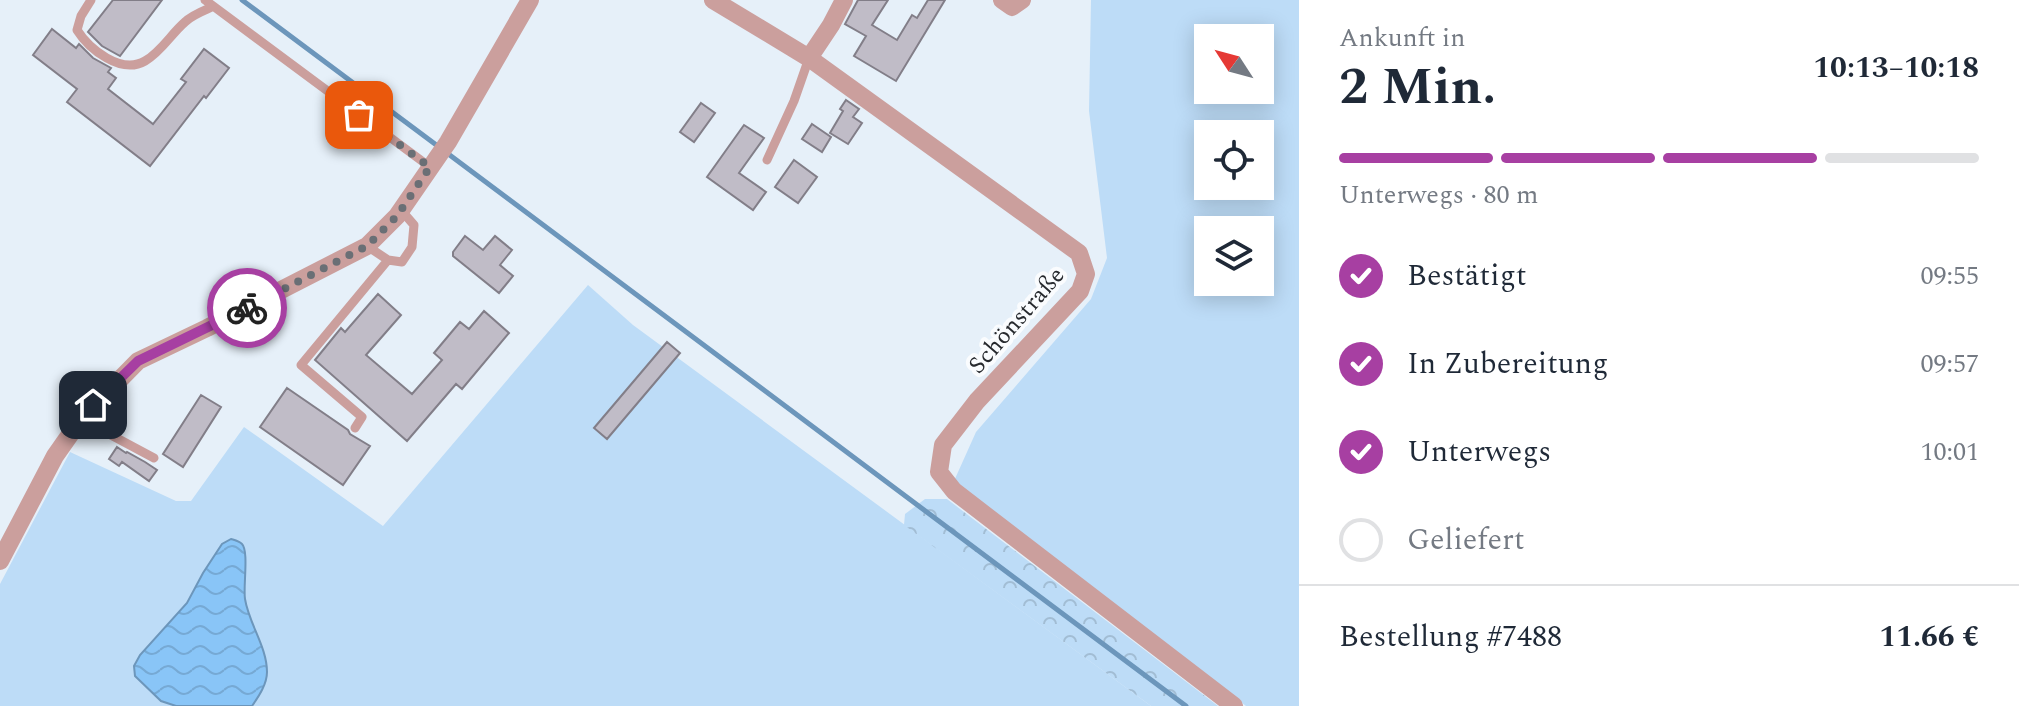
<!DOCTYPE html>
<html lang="de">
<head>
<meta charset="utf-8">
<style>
  body { margin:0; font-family:Spectral,serif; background:#f2f2f3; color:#1f2937; height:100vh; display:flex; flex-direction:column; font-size:30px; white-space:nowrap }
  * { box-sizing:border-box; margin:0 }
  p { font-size:26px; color:#747a83 }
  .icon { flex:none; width:44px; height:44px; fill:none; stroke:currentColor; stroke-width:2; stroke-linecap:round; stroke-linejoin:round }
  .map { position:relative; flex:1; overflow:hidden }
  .side { display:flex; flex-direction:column; background:#fff; width:720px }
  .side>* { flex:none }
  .needle { width:52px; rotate:306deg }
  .tools { position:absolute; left:1194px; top:24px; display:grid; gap:16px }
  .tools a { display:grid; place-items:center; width:80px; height:80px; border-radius:0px; background:#fff; box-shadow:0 4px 20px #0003; font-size:40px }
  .pin { position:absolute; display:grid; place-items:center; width:68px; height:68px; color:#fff; margin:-34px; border-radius:16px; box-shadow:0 4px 12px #0006 }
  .courier { position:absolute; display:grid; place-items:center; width:80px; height:80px; margin:-40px; border:6px solid #a73fa2; border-radius:50%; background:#fff; color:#222; box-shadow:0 2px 10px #0007 }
  .headline em { font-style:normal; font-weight:700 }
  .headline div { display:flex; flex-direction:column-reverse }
  .headline { display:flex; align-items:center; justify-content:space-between; height:136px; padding:0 40px }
  h1 { font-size:52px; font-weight:700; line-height:60px }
  .bar { display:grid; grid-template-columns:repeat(4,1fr); gap:12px 8px; align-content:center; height:96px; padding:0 40px }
  .bar i { height:10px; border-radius:6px; background:#e0e1e3 }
  .bar .current { background:#a73fa2 }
  .bar p { grid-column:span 4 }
  .line { display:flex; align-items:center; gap:20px; padding:0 40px; border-top:2px solid #e0e1e3 }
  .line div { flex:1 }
  ol { padding:0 40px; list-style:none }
  li { display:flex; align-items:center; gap:24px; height:88px }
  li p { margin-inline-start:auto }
  li .icon { padding:8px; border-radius:50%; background:#a73fa2; color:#fff; stroke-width:4 }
  li:last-child { color:#747a83 }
  li i { width:44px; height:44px; border:4px solid #e0e1e3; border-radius:50% }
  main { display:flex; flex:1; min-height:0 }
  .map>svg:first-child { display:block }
</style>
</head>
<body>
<main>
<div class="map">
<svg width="1299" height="706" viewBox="0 0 1299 706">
  <defs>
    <pattern id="forest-crowns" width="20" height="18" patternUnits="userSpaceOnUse" patternTransform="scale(2)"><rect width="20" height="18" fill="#bddcf7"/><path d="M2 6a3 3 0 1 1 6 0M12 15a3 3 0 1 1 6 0" fill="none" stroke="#a2bdd4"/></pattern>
    <pattern id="water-waves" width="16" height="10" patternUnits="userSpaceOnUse" patternTransform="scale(2)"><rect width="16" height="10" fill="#89c5f7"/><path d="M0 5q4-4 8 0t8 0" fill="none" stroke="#76a9d4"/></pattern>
  </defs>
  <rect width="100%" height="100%" fill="#e6f0f9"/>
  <!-- grass -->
  <path fill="#bddcf7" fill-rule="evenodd" d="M 1091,0 L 1299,0 L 1299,706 L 1246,706 L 954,481 L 976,432 L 1091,299 L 1107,258 L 1089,111 ZM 1208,38 L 1260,38 L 1260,90 L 1208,90 ZM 1208,134 L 1260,134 L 1260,186 L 1208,186 ZM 1208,230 L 1260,230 L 1260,282 L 1208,282 Z
    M 588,285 L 633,325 L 1151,706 L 0,706 L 0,584 L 70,452 L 176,501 L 191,501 L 244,427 L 383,526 Z"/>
  <!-- forest -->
  <path fill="url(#forest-crowns)" d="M 925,499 L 947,499 L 1218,706 L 1151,706 L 904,525 L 905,514 Z"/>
  <!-- water -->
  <path fill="url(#water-waves)" stroke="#6c96bb" stroke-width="2" d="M 231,539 C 234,540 239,541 242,544 C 249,551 243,587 245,599 C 249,624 267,647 267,672 C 267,684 259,696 252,706 L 176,706 L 161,701 L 135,676 L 134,666 L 140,655 L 187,603 L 203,573 L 222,544 Z"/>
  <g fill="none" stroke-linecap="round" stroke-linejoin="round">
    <!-- stream -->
    <path stroke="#6c96bb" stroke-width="5" d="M 242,0 L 439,147
      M 447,153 L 1186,706"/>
  </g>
  <!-- building -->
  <path fill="#c0bcc7" stroke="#827e88" stroke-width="2" d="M 113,0 L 162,0 L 120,56 L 102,46 L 88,32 Z
    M 858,0 L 888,0 L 872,25 L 897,40 L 912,15 L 917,18 L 928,0 L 945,0 L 896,81 L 854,56 L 866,36 L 845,24 Z
    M 52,29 L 76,48 L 79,44 L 93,58 L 111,68 L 108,72 L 116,78 L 108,89 L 153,124 L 186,82 L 181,79 L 204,49 L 229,68 L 206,98 L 204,96 L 150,166 L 67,102 L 77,89 L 33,55 Z
    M 846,100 L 859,109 L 853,117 L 862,123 L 848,144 L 830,133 L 843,111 L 840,109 Z
    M 701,103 L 715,113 L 694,142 L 680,132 Z
    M 812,124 L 831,137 L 822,152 L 802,139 Z
    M 744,125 L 764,138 L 739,173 L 766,192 L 753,210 L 707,177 Z
    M 794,160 L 817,177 L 798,203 L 775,187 Z
    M 465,236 L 483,250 L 495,236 L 512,250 L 500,265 L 513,276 L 499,293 L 453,256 L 453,252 Z
    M 378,294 L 401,315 L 366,355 L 412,394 L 442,360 L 434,353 L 460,322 L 469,329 L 484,311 L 509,333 L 462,389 L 456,384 L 407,441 L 315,360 L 341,328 L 345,332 Z
    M 667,342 L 680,353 L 607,439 L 594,428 Z
    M 287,388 L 348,430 L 350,434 L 370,446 L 343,485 L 260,427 Z
    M 201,395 L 221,407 L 183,467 L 163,454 Z
    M 117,447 L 126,453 L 127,452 L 145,462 L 157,470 L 149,481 L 122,462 L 119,466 L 109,459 Z"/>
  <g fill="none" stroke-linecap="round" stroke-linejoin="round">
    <!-- lane -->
    <path stroke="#cb9f9d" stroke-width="9" d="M 91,0 L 81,16 L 77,30 C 89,49 121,75 145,61 C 161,52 171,34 185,22 C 192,15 203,11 212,7
      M 205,0 L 430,167
      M 767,160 L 794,101 L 809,58
      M 367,246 L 388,260 L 402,262 L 412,247 L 414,225 L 401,210
      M 81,419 L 154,458
      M 355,428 L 362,417 L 301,365 L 388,260"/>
    <!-- street -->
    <path stroke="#cb9f9d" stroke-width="18" d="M 713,0 L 809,58 L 1079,253 L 1086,274 L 1080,291 L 977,401 L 943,445 L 939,472 L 954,491 L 1234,706
      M 1002,0 L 1012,7 L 1022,0
      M 809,58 L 831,25 L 844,0
      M 0,561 L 55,456 L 81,419 L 138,361 L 207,328 L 367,246 L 397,216 L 448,142 L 530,0"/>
  </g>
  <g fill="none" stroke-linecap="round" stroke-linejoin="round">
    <!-- done -->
    <path stroke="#6a6f75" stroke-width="8" stroke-dasharray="0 14.4" d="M 247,308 L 367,246 L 397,216 L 430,167 L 359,115"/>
    <!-- route -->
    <path stroke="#a73fa2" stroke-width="10" d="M 93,405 L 138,361 L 247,308"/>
  </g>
  <g text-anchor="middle" stroke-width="8" stroke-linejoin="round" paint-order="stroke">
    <!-- street labels -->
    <g font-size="24" fill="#272a2e" stroke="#fafcfe">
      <text transform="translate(1016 320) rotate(-49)" y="8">Schönstraße</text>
    </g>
  </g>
</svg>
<div class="tools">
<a><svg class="needle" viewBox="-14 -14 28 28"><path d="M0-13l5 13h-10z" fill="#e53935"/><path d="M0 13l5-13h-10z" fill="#747a83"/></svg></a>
<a><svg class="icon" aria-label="locate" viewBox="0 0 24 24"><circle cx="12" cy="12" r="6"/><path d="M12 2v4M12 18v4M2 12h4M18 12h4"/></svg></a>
<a><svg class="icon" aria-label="layers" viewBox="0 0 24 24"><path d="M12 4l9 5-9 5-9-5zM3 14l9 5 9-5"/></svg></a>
</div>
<div class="pin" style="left:359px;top:115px;background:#ea580c"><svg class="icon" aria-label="bag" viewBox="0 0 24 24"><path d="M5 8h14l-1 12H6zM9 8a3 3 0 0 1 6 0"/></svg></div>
<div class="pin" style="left:93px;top:405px;background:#1f2937"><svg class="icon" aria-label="home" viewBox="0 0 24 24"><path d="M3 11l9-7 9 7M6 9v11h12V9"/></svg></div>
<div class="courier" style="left:247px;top:308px"><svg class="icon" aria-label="bike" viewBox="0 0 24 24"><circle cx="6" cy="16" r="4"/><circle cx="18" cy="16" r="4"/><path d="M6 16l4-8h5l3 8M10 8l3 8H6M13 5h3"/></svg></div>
</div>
<section class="side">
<div class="headline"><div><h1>2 Min.</h1><p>Ankunft in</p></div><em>10:13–10:18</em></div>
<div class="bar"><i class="current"></i><i class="current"></i><i class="current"></i><i></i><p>Unterwegs · 80 m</p></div>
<ol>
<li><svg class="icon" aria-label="check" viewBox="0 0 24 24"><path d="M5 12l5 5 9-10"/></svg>Bestätigt<p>09:55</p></li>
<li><svg class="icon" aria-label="check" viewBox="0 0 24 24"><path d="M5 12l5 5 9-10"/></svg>In Zubereitung<p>09:57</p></li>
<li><svg class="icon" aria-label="check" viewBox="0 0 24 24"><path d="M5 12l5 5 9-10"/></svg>Unterwegs<p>10:01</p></li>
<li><i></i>Geliefert</li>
</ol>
<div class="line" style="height:104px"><div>Bestellung #7488</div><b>11.66 €</b></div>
</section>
</main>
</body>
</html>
